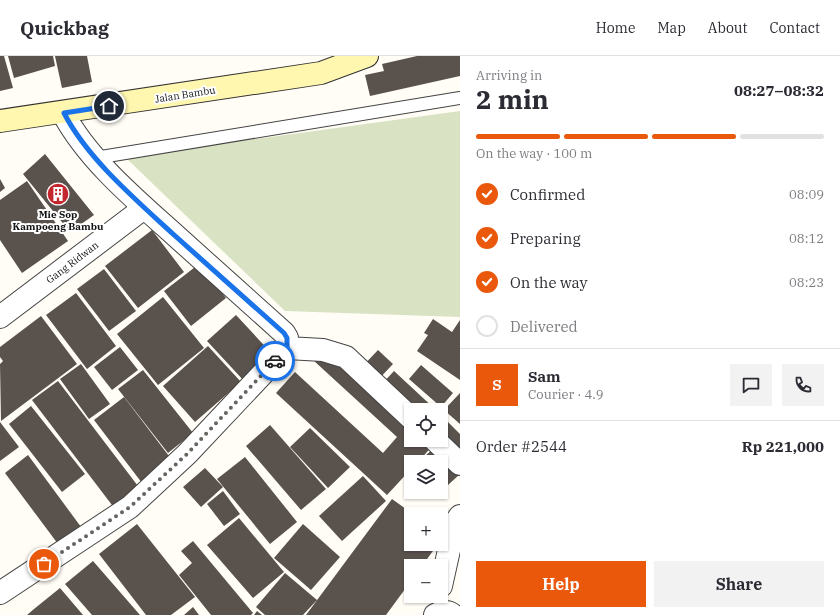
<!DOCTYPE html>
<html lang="en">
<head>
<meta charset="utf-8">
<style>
  body { margin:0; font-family:"IBM Plex Serif",serif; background:#f2f2f3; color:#2b2b33; height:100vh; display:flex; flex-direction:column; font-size:15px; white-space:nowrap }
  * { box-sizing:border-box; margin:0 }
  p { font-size:13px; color:#7c7c81 }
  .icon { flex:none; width:22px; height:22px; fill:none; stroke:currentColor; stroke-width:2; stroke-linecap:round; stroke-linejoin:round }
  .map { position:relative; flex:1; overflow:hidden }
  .panel { display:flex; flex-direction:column; background:#fff; width:380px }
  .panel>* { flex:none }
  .fabs { position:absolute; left:404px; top:347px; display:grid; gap:8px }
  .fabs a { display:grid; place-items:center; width:44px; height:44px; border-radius:0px; background:#fff; box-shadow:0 1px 3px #0004; font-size:20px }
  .pin { position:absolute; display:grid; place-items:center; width:34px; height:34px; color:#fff; margin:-17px; border:2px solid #fff; border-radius:50%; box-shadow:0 1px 4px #0007 }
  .courier { position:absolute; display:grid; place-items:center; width:40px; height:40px; margin:-20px; border:3px solid #1a73e8; border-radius:50%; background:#fff; color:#222; box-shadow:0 1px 5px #0007 }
  .summary em { font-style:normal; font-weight:800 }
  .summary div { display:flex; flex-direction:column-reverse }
  .summary { display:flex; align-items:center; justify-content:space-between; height:68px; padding:0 16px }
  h1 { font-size:26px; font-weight:800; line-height:30px }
  .bar { display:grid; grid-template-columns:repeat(4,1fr); gap:6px 4px; align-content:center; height:48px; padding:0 16px }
  .bar i { height:5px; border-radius:3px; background:#e1e1e2 }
  .bar .active { background:#ea580c }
  .bar p { grid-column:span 4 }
  .line { display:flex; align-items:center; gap:10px; padding:0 16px; border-top:1px solid #e1e1e2 }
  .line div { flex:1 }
  .round { display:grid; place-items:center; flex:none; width:42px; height:42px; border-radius:0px; background:#f2f2f3 }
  ol { padding:0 16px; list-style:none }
  li { display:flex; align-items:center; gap:12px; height:44px }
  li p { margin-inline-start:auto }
  li .icon { padding:4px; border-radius:50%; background:#ea580c; color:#fff; stroke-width:4 }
  li:last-child { color:#7c7c81 }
  li i { width:22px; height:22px; border:2px solid #e1e1e2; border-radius:50% }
  .primary-button { display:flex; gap:8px; margin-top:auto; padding:8px 16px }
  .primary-button a { flex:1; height:46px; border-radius:0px; background:#ea580c; color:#fff; font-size:16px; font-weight:800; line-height:46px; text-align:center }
  .primary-button a+a { background:#f2f2f3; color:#2b2b33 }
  header { display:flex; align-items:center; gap:24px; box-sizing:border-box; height:56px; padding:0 20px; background:#fff; border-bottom:1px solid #e1e1e2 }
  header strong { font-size:19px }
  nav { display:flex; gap:22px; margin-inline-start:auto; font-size:14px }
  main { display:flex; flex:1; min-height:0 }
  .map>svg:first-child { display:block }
</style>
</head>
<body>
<header>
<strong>Quickbag</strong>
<nav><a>Home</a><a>Map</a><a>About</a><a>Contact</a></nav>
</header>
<main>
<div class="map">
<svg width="460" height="559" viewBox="0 0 460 559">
  <rect width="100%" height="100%" fill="#fffdf5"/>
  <!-- cemetery -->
  <path fill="#d9e3c4" d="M 460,55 L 460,261 L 285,255 L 125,101 Z"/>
  <!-- building -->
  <path fill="#5a524d" d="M 0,0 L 4,0 L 13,32 L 0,35 Z
    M 8,0 L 53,0 L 55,10 L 14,22 Z
    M 55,0 L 87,0 L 92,26 L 62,32 Z
    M 417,0 L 460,0 L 460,20 L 370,40 L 365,19 L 384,15 L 382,8 Z
    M 45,98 L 94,159 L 70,176 L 23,118 Z
    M 0,123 L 5,132 L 0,136 Z
    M 27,125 L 68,185 L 22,217 L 0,184 L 0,144 Z
    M 152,174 L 184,216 L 138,252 L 105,210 Z
    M 199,208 L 226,242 L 191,270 L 164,235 Z
    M 104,213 L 136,255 L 109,275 L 77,233 Z
    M 76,237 L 116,290 L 87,313 L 46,259 Z
    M 163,241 L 204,292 L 158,329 L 117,278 Z
    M 236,259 L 274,300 L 245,326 L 207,285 Z
    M 41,260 L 77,308 L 1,365 L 0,308 L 3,305 L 0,301 L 0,291 Z
    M 433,263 L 452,276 L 460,264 L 460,324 L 417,295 L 428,279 L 424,277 Z
    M 208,290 L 241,326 L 195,366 L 163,330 Z
    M 120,291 L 138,314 L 112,334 L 94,311 Z
    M 323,294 L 411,365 L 411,384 L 432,384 L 435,387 L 418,406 L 411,406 L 411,413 L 387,439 L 276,337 L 295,316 L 383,397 L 397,381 L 313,304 Z
    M 378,294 L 393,308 L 375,327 L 360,313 Z
    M 81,308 L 110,348 L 89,363 L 60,323 Z
    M 421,309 L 453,337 L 441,351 L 409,323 Z
    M 143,314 L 193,377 L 168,397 L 118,333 Z
    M 394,315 L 436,354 L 411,354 L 380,330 Z
    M 58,325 L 141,434 L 115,453 L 32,344 Z
    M 460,337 L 460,368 L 444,354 Z
    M 124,341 L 172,404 L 142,427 L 94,364 Z
    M 31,350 L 85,418 L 62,436 L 9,368 Z
    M 441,359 L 446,364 L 441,369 Z
    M 0,366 L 19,391 L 0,405 Z
    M 448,366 L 460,378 L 460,405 L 441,384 L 441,373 Z
    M 270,369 L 326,433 L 301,454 L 246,390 Z
    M 310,372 L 350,411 L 328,432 L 290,391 Z
    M 436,390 L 460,418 L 448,429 L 441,421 L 441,406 L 427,406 L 423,402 Z
    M 28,399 L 84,475 L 61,492 L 5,417 Z
    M 245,401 L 297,466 L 270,488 L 217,423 Z
    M 205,412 L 223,431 L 201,451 L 183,431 Z
    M 363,420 L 386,445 L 342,485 L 319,460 Z
    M 223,435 L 240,458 L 224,470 L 207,448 Z
    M 392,443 L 413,458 L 411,458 L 411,488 L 438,488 L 422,510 L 411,510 L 411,525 L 386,559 L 306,559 Z
    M 239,462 L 284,516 L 253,542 L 207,489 Z
    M 137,468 L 195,541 L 171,559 L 146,559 L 99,498 Z
    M 303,468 L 340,501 L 311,534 L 274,502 Z
    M 193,485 L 253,557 L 251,559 L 211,559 L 179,519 L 192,507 L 181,495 Z
    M 93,505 L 140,559 L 92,559 L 65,528 Z
    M 285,517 L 317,544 L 303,559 L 265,559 L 256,551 Z
    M 60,532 L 83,559 L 27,559 L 34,553 Z
    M 193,551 L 199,559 L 184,559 Z
    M 257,555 L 262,559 L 254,559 Z"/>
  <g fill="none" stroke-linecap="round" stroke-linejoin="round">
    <!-- lane casing -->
    <g stroke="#444" stroke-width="14">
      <path id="lane" d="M 95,102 L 460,42"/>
    </g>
    <!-- street casing -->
    <g stroke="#444" stroke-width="24">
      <path id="street" d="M 0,261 L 144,152
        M 287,292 L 323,294 L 346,301 L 411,362
        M 435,384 L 460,408
        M 441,530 L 455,467 L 460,460
        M 0,537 L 130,451 L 187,398 L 287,292 L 287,282 L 284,277 C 248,245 212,212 176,180 C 136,144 88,104 63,57
        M 435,559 C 441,556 447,554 453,559"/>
    </g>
    <!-- secondary casing -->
    <g stroke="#333" stroke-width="24">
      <path id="secondary" d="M 0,65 L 321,17 L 367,0"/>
    </g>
    <!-- lane -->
    <use href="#lane" stroke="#fff" stroke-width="12"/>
    <!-- street -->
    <use href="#street" stroke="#fff" stroke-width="22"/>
    <!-- secondary -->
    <use href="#secondary" stroke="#fff6b0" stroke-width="22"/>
  </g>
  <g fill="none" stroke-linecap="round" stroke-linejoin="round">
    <!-- done -->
    <path stroke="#646461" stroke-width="4" stroke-dasharray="0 7.2" d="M 44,508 L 130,451 L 187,398 L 275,305"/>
    <!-- route -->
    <path stroke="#1a73e8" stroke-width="5" d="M 109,50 L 64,57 C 87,102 135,143 173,178 C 210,211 247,244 284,277 L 287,282 L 287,292 L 275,305"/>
  </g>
  <!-- icons -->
  <defs>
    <g id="building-disc" transform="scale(1.15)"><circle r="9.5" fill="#c4262e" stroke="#fff"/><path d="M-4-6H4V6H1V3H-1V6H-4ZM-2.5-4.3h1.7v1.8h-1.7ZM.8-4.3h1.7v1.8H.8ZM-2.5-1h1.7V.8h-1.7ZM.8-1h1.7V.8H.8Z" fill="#fff"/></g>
  </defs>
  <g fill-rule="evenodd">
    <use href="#building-disc" x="58" y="138"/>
  </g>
  <g text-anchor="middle" stroke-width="4" stroke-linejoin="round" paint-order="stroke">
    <!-- street labels -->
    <g font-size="10" fill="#111" stroke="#fff">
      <text transform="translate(185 38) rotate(-9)" y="4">Jalan Bambu</text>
      <text transform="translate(72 206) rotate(-37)" y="4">Gang Ridwan</text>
    </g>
    <!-- poi labels -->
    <g font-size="10" font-weight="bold" fill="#111" stroke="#fff">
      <text x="58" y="162">Mie Sop<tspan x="58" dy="12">Kampoeng Bambu</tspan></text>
    </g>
  </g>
</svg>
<div class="fabs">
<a><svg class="icon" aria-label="locate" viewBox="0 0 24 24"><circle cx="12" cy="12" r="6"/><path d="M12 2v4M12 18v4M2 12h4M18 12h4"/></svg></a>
<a><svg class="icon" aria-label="layers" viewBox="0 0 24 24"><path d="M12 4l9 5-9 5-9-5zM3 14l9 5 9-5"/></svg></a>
<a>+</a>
<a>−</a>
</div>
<div class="pin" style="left:44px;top:508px;background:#ea580c"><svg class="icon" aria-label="bag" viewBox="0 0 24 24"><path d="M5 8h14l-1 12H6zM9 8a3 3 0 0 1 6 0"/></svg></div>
<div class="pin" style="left:109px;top:50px;background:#1f2937"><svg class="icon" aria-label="home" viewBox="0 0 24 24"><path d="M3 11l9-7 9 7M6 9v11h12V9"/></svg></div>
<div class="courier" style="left:275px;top:305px"><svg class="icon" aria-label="car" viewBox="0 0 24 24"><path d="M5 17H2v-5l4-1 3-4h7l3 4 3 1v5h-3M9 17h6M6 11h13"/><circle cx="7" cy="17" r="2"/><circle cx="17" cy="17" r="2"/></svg></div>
</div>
<section class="panel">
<div class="summary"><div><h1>2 min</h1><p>Arriving in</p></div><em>08:27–08:32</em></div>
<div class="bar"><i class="active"></i><i class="active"></i><i class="active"></i><i></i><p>On the way · 100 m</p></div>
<ol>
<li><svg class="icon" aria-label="check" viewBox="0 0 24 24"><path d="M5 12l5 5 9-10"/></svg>Confirmed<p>08:09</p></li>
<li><svg class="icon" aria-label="check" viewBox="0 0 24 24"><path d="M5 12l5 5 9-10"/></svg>Preparing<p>08:12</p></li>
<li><svg class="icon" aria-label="check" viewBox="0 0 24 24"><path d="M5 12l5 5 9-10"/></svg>On the way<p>08:23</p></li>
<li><i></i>Delivered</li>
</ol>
<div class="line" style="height:72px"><b class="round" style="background:#ea580c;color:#fff">S</b><div><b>Sam</b><p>Courier · 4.9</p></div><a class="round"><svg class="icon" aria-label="chat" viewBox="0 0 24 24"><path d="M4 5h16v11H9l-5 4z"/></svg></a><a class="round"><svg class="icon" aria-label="phone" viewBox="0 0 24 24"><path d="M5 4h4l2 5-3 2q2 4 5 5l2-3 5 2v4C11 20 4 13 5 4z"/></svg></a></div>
<div class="line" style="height:52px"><div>Order #2544</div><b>Rp 221,000</b></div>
<div class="primary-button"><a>Help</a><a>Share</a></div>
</section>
</main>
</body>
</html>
